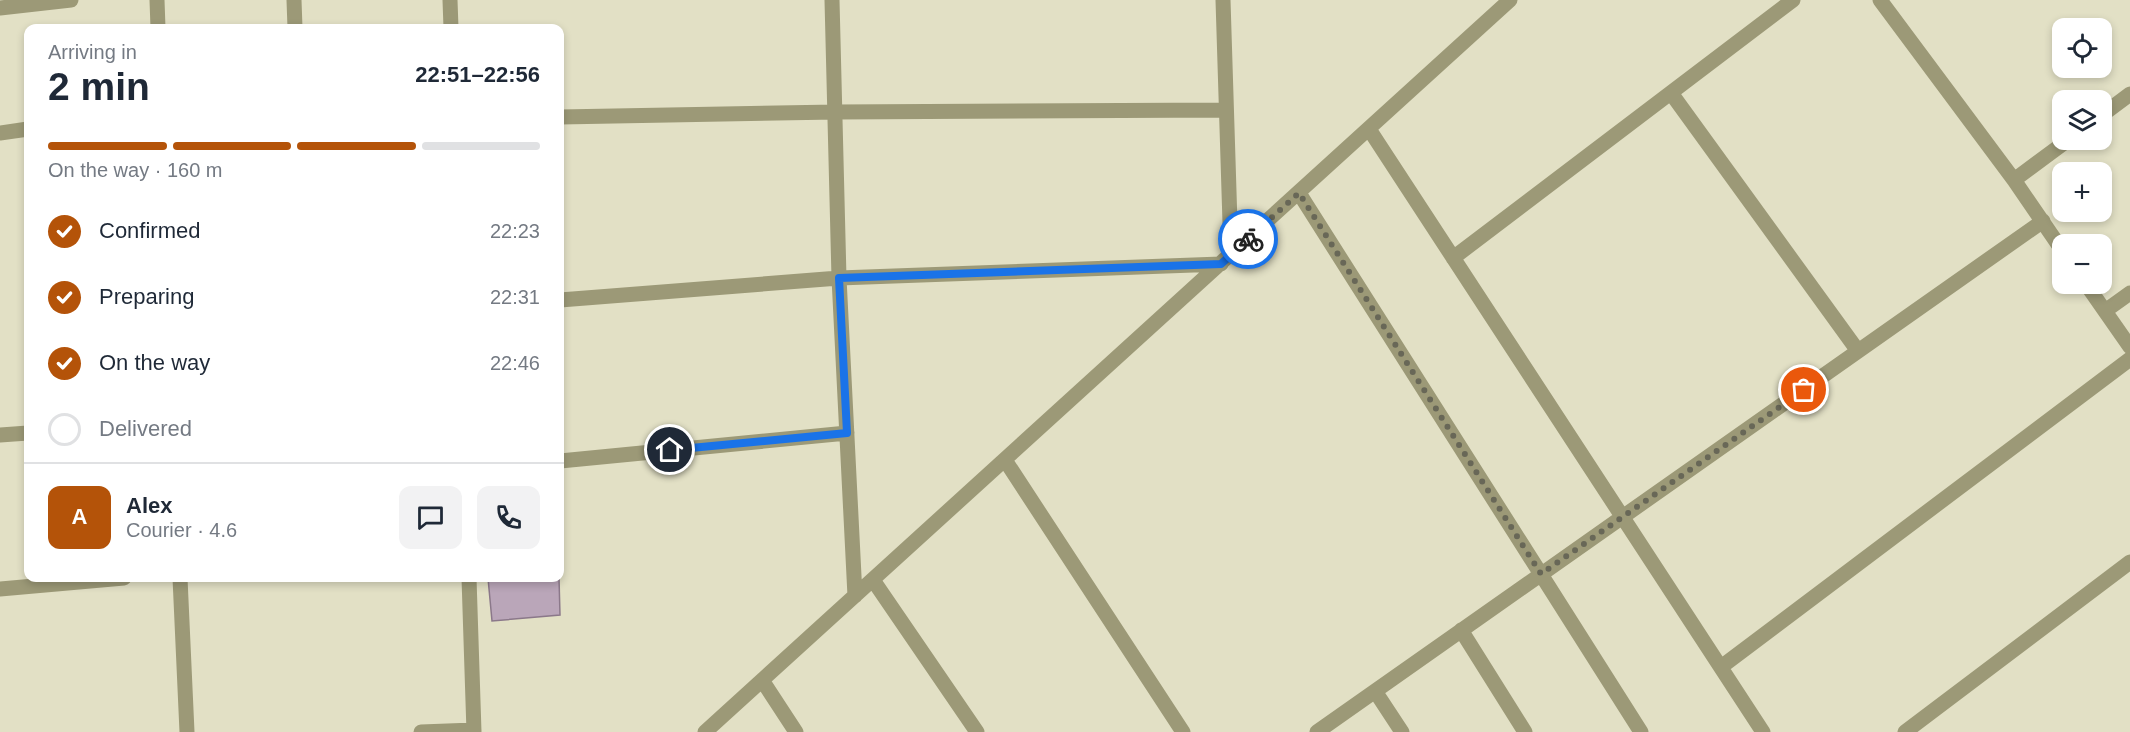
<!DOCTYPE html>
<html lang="en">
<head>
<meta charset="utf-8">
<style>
  body { margin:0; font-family:Arial,sans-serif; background:#f2f2f3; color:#1f2937; height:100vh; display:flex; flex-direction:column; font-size:22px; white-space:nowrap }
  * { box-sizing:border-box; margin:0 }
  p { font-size:20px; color:#747a83 }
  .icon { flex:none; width:33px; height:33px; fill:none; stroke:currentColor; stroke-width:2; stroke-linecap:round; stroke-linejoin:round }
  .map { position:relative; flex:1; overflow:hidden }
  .drawer { position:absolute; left:24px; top:24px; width:540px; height:558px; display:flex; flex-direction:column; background:#fff; border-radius:12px; box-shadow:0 3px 9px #0003 }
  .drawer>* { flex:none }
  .controls { position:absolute; left:2052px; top:18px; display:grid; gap:12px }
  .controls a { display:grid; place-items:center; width:60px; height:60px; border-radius:12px; background:#fff; box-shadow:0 3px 9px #0003; font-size:30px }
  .pin { position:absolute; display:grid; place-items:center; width:51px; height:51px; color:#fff; margin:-26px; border:3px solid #fff; border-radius:50%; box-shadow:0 2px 6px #0007 }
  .courier { position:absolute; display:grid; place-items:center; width:60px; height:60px; margin:-30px; border:4px solid #1a73e8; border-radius:50%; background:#fff; color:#222; box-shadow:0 2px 8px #0007 }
  .overview em { font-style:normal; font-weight:700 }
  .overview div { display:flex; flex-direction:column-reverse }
  .overview { display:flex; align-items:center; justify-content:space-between; height:102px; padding:0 24px }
  h1 { font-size:39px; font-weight:700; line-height:45px }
  .bar { display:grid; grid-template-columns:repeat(4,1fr); gap:9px 6px; align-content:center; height:72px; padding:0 24px }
  .bar i { height:8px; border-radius:4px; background:#e0e1e3 }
  .bar .current { background:#b45309 }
  .bar p { grid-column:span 4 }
  .line { display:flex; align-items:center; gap:15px; padding:0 24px; border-top:2px solid #e0e1e3 }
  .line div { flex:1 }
  .round { display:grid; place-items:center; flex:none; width:63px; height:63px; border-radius:12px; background:#f2f2f3 }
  ol { padding:0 24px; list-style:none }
  li { display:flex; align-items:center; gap:18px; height:66px }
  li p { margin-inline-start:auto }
  li .icon { padding:6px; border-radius:50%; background:#b45309; color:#fff; stroke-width:4 }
  li:last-child { color:#747a83 }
  li i { width:33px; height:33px; border:3px solid #e0e1e3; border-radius:50% }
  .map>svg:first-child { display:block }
</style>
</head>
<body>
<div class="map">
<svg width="2130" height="732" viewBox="0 0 2130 732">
  <rect width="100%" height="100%" fill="#e2e0c5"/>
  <!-- building -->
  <path fill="#baa6b9" stroke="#8b788a" stroke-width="1.5" d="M 488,578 L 559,578 L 560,615 L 492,621 Z"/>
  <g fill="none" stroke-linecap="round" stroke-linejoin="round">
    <!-- street -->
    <path stroke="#9c9977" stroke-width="15" d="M 157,0 L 158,28
      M 294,0 L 295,28
      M 450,0 L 451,28
      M 832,0 L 839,278 L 855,596
      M 1223,0 L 1231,255
      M 1880,0 L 2014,180 L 2062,250
      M 0,8 L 71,0
      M 1671,93 L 1858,351
      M 2102,115 L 2130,94
      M 560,117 L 836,112 L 1226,110
      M 1369,129 L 1763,732
      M 0,133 L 28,129
      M 2014,180 L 2068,140
      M 1299,193 L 1641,732
      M 1453,258 L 1793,0
      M 2086,284 L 2130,347
      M 560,300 L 839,278 L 1221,264
      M 2105,311 L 2130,293
      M 0,435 L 28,433
      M 1005,460 L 1183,732
      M 560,461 L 847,433
      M 180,578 L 187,732
      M 469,578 L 474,732
      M 873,580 L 977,732
      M 0,589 L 124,578
      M 1461,630 L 1525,732
      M 1721,667 L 2130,359
      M 762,680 L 796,732
      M 1375,691 L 1402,732
      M 421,732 L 474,730
      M 705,732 L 1510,0
      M 1317,732 L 2043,221
      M 1905,732 L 2130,562"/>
  </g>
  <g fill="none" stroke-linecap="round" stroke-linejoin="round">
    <!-- done -->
    <path stroke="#686757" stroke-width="6" stroke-dasharray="0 10.8" d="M 1248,239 L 1299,193 L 1541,574 L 1804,390"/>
    <!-- route -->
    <path stroke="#1a73e8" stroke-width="8" d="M 670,450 L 847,433 L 839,278 L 1221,264 L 1248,239"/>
  </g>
</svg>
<div class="controls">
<a><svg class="icon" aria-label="locate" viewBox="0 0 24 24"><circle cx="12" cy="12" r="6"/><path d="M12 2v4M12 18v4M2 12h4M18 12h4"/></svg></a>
<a><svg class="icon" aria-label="layers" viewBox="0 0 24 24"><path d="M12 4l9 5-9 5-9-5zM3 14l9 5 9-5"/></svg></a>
<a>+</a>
<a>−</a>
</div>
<div class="pin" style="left:1804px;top:390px;background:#ea580c"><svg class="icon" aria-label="bag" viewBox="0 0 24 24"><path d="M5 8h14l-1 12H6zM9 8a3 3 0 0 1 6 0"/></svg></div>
<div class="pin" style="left:670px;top:450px;background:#1f2937"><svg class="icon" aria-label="home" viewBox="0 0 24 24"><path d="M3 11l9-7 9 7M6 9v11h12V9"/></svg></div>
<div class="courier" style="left:1248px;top:239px"><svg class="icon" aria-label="bike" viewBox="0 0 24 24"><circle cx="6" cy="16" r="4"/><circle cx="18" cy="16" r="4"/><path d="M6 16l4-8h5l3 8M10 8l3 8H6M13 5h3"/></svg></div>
<section class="drawer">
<div class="overview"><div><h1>2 min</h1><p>Arriving in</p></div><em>22:51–22:56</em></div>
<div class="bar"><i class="current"></i><i class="current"></i><i class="current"></i><i></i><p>On the way · 160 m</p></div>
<ol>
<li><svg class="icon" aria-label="check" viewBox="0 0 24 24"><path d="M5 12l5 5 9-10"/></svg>Confirmed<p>22:23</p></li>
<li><svg class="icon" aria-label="check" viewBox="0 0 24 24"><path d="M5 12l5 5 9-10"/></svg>Preparing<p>22:31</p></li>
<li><svg class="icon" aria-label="check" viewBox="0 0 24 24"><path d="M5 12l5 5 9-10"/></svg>On the way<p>22:46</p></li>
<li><i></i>Delivered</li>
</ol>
<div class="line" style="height:108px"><b class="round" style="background:#b45309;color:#fff">A</b><div><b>Alex</b><p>Courier · 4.6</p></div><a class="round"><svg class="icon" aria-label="chat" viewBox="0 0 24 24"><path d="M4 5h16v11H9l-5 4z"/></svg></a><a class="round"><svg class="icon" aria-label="phone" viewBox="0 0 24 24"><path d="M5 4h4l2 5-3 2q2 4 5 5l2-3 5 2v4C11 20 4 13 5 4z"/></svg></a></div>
</section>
</div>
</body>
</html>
